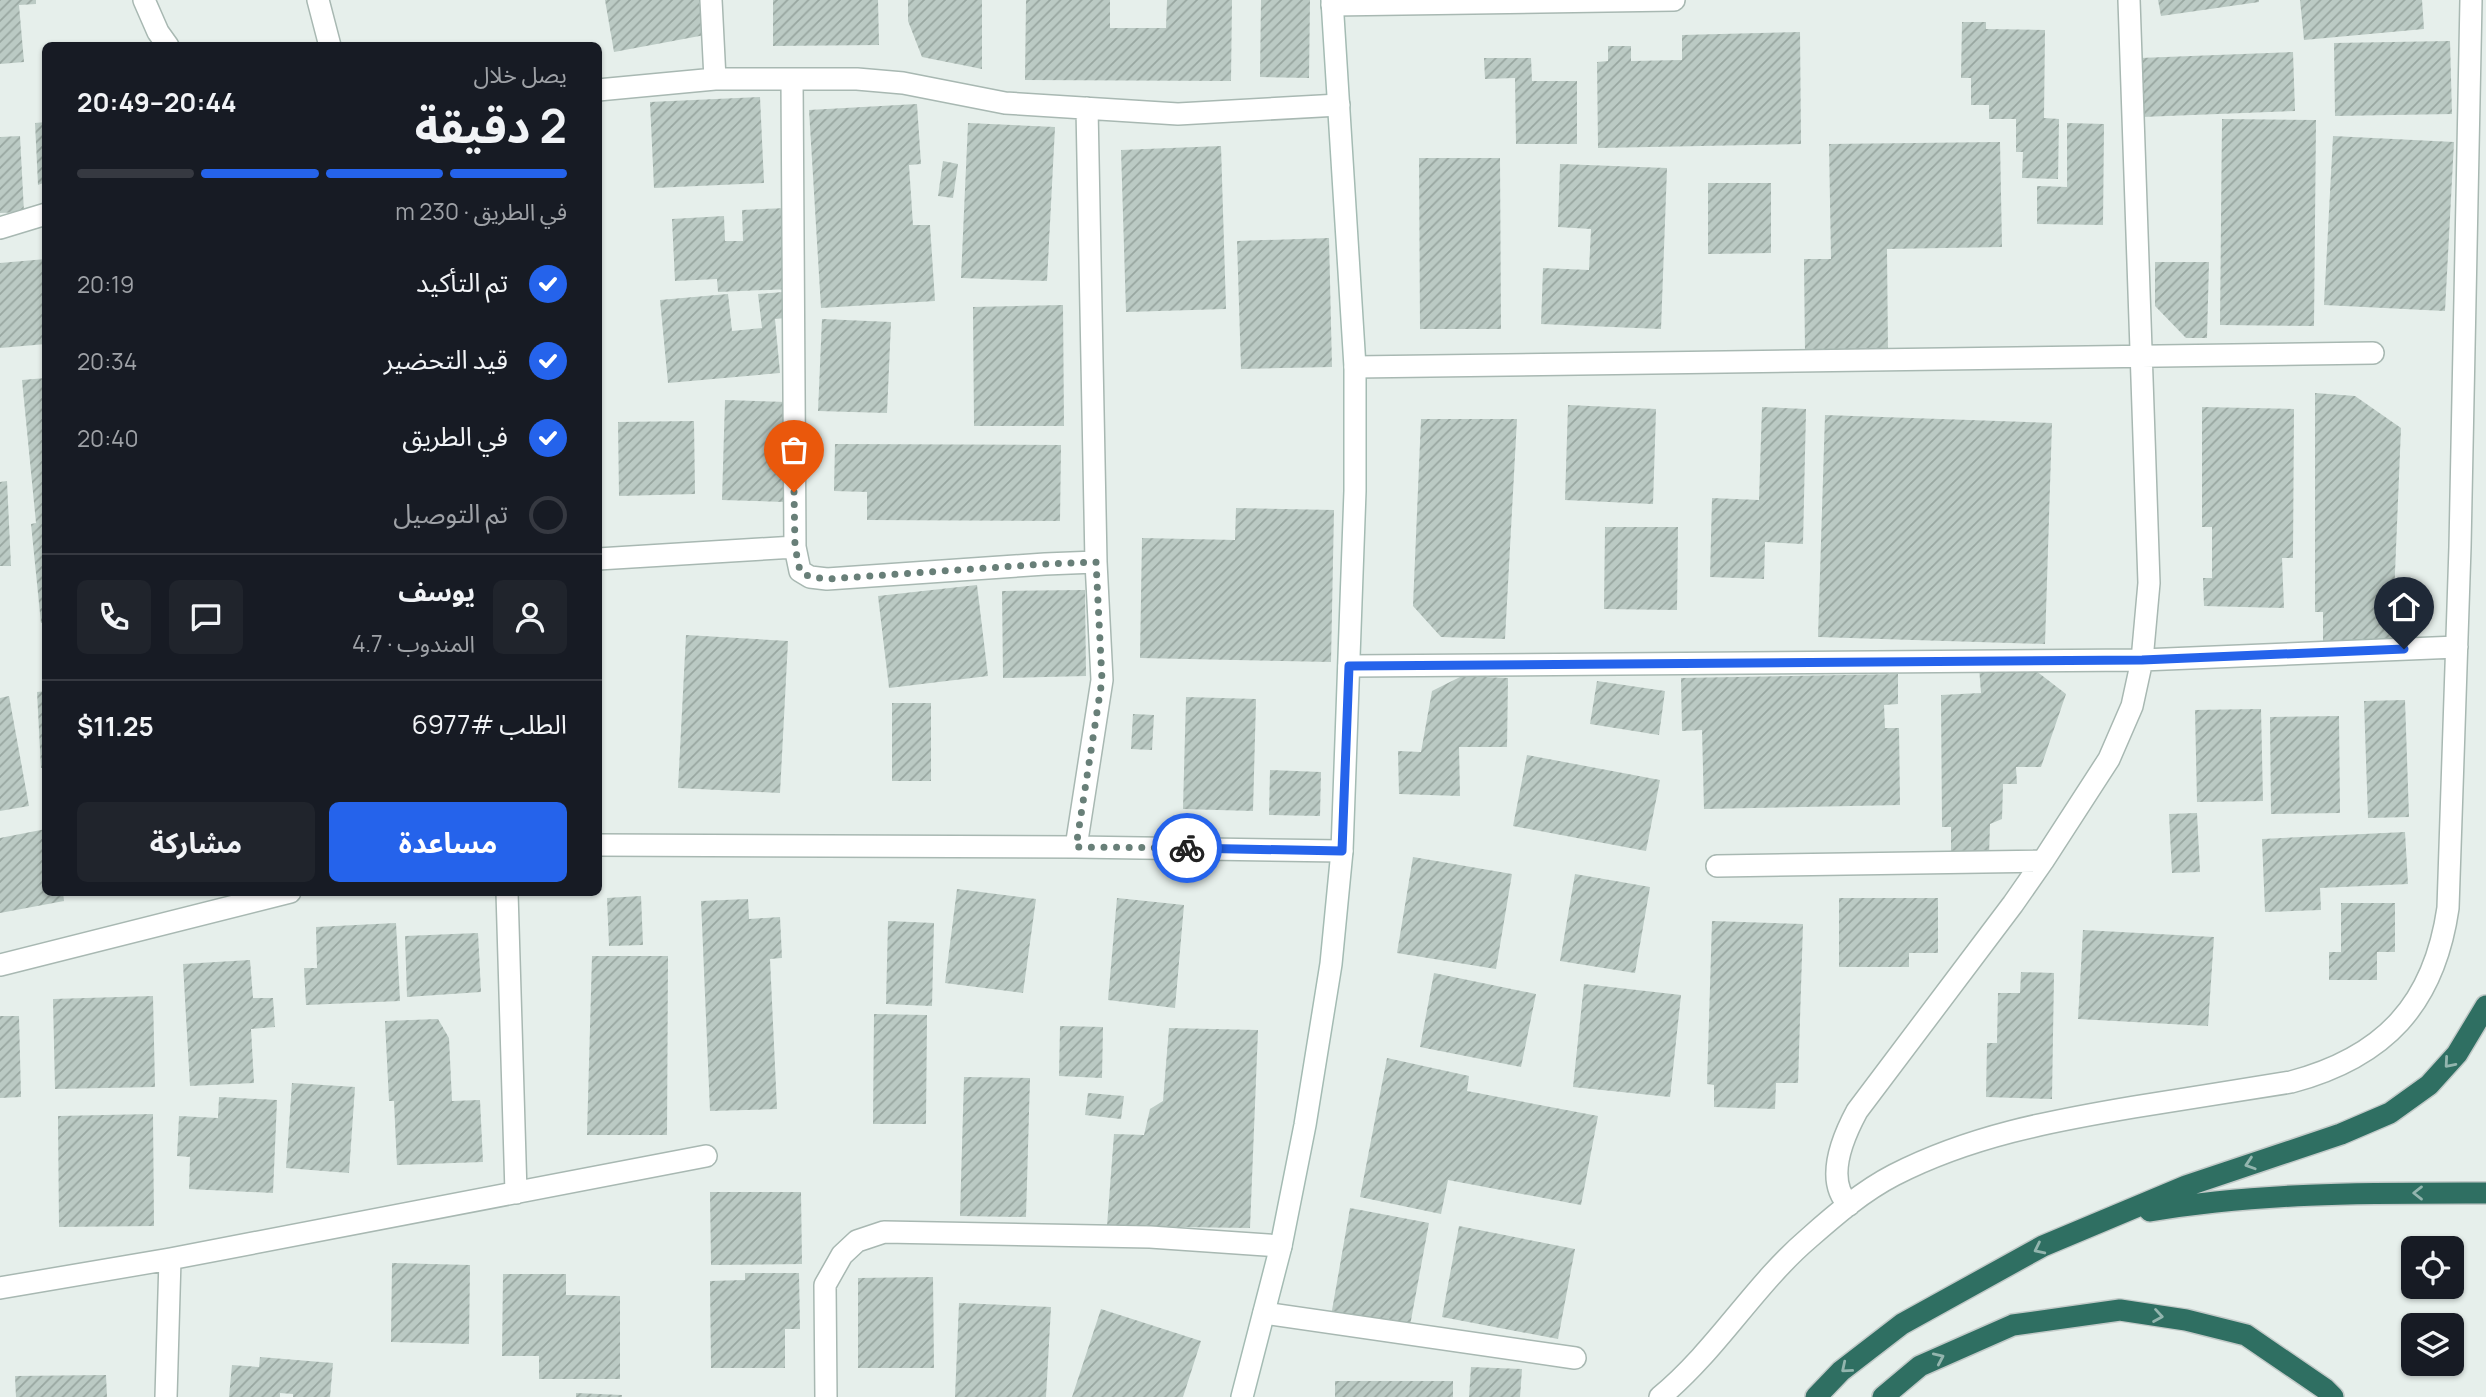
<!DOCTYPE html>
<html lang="ar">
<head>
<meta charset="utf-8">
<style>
  body { margin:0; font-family:Manrope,"Noto Sans Arabic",sans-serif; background:#20242c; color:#f1f3f6; direction:rtl; height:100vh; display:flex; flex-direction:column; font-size:26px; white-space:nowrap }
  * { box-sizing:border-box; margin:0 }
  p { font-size:23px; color:#9ea1a6 }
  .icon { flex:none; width:38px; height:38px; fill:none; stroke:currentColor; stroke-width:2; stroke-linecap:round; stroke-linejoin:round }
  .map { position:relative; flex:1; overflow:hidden; direction:ltr }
  .drawer { position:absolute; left:42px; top:42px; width:560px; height:854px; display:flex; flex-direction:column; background:#171b24; border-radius:10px; box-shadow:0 2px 5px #0004; direction:rtl }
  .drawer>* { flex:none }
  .controls { position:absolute; left:2401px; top:1236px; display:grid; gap:14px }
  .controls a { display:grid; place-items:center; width:63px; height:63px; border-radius:10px; background:#171b24; box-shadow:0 2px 5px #0004; font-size:35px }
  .pin { position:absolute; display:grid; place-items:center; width:60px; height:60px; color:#fff; margin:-72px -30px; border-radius:50% 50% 50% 0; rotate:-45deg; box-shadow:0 0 7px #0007 }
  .pin .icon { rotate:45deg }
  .courier { position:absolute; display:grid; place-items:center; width:70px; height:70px; margin:-35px; border:5px solid #2563eb; border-radius:50%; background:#fff; color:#222; box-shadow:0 2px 9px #0007 }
  .overview em { font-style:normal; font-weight:700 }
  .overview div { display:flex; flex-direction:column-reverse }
  .overview { display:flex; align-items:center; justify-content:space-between; height:119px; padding:0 35px }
  h1 { font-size:46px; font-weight:700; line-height:52px }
  .bar { display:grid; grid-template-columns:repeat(4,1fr); gap:10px 7px; align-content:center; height:84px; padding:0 35px }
  .bar i { height:9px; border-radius:5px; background:#363941 }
  .bar .active { background:#2563eb }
  .bar p { grid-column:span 4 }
  .line { display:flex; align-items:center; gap:18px; padding:0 35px; border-top:2px solid #363941 }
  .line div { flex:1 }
  .round { display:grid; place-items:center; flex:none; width:74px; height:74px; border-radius:10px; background:#20242c }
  ol { padding:0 35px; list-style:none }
  li { display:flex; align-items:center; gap:21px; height:77px }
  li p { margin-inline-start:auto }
  li .icon { padding:7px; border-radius:50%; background:#2563eb; color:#fff; stroke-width:4 }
  li:last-child { color:#9ea1a6 }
  li i { width:38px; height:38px; border:4px solid #363941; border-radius:50% }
  .action { display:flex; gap:14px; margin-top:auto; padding:14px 35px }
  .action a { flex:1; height:80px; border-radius:10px; background:#2563eb; color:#fff; font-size:28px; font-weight:700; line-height:80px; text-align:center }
  .action a+a { background:#20242c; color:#f1f3f6 }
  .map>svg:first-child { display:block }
</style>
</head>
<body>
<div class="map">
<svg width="2486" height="1397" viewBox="0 0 2486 1397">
  <defs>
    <pattern id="building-hatch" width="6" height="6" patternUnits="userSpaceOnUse" patternTransform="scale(1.75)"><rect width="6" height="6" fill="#bbcac4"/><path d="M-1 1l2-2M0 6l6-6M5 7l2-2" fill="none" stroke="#98a6a0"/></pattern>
  </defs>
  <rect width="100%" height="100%" fill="#e6efeb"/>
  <!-- building -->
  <path fill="url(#building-hatch)" d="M 0,0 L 36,0 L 36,4 L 19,5 L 24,62 L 0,64 Z
    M 605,0 L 699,0 L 705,35 L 614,52 Z
    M 773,0 L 878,0 L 879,45 L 773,46 Z
    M 908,0 L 982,0 L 982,69 L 922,57 L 908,21 Z
    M 1026,0 L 1110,0 L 1110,28 L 1166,28 L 1167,0 L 1232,0 L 1231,81 L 1025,80 Z
    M 1261,0 L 1310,0 L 1309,78 L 1260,77 Z
    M 2158,0 L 2259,0 L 2259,2 L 2161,16 Z
    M 2300,0 L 2422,0 L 2424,29 L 2304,40 Z
    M 1962,22 L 1986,22 L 1986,29 L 2045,30 L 2044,118 L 2059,119 L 2058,179 L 2022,178 L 2023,152 L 2016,152 L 2016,119 L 1989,119 L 1989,105 L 1971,105 L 1971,78 L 1961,78 Z
    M 1800,32 L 1801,144 L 1598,148 L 1597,62 L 1608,61 L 1608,46 L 1631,46 L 1631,61 L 1682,60 L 1682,35 Z
    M 2450,41 L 2452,114 L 2335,116 L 2334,43 Z
    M 2293,52 L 2295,111 L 2142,117 L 2140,58 Z
    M 1484,58 L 1531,58 L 1532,81 L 1577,81 L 1577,144 L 1516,144 L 1515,78 L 1485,79 Z
    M 760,97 L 764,183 L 654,188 L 650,102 Z
    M 917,104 L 921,164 L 909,165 L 913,225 L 930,225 L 935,301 L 821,308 L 809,110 Z
    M 2222,119 L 2316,120 L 2314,326 L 2220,325 Z
    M 46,122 L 46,182 L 38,185 L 35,123 Z
    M 968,123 L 1055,127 L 1047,281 L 961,278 Z
    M 2067,123 L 2104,124 L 2103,225 L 2037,224 L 2037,186 L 2067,187 Z
    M 20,136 L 24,212 L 0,213 L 0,137 Z
    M 2333,136 L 2454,142 L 2445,311 L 2324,305 Z
    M 2000,142 L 2002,247 L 1887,249 L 1888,352 L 1805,353 L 1804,259 L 1831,259 L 1829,144 Z
    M 1221,146 L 1226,309 L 1126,312 L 1121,150 Z
    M 1419,158 L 1500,158 L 1501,329 L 1420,329 Z
    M 943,161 L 958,164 L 953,198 L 938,196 Z
    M 1560,164 L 1667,168 L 1661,329 L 1541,324 L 1543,268 L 1589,270 L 1591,229 L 1558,227 Z
    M 1708,183 L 1771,183 L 1771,253 L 1708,254 Z
    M 787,208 L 790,289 L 718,292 L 717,279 L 675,281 L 672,219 L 724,216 L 725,241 L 743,241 L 742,210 Z
    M 1329,238 L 1332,367 L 1241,369 L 1237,241 Z
    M 46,259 L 46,344 L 0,348 L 0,263 Z
    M 2155,262 L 2209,262 L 2207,338 L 2186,338 L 2155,306 Z
    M 783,292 L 786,318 L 775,319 L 780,373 L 668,383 L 660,300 L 728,294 L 732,331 L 762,328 L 758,294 Z
    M 1063,305 L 1064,426 L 974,426 L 973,307 Z
    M 822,319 L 891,322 L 887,413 L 818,411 Z
    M 46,378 L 46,622 L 41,623 L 31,524 L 36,523 L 22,380 Z
    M 2315,393 L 2355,396 L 2401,428 L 2392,645 L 2323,648 L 2323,612 L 2315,612 Z
    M 725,400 L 787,402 L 784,502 L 722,500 Z
    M 1568,405 L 1656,409 L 1653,504 L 1565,500 Z
    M 1762,407 L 1806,409 L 1803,544 L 1765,542 L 1764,579 L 1710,577 L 1712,498 L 1759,500 Z
    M 2202,407 L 2294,409 L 2293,558 L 2282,558 L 2284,608 L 2204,606 L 2203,578 L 2212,578 L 2212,527 L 2202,527 Z
    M 1825,415 L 2052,423 L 2045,644 L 1818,637 Z
    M 1421,419 L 1517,419 L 1505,639 L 1441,637 L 1413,606 Z
    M 694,421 L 695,494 L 619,496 L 618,422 Z
    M 835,444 L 1061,445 L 1060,521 L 867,520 L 867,492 L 834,491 Z
    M 7,481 L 11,566 L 0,566 L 0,482 Z
    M 1236,508 L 1334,510 L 1331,662 L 1140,658 L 1142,538 L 1235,540 Z
    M 1605,527 L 1678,527 L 1677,610 L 1604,609 Z
    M 977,585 L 988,676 L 889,688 L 878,596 Z
    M 1085,590 L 1086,676 L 1003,678 L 1002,591 Z
    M 686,635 L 788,641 L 780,793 L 678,788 Z
    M 1979,667 L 2031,667 L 2066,694 L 2041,767 L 2016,767 L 2017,784 L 2003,784 L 2002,819 L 1990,824 L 1989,855 L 1951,854 L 1951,827 L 1942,827 L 1941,695 L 1981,693 Z
    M 1898,674 L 1898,704 L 1884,705 L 1885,728 L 1899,728 L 1900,805 L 1704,809 L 1702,730 L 1682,731 L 1681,678 Z
    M 1462,676 L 1508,678 L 1507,747 L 1459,747 L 1460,796 L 1399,794 L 1398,751 L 1421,752 L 1432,691 Z
    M 1597,681 L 1665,691 L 1659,735 L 1590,724 Z
    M 46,691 L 46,768 L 41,768 L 37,692 Z
    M 9,696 L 29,806 L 0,811 L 0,698 Z
    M 1186,697 L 1256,699 L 1253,811 L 1183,809 Z
    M 2405,700 L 2409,817 L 2368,818 L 2364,701 Z
    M 892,703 L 931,703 L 931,781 L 892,781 Z
    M 2261,709 L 2263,801 L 2197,802 L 2195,710 Z
    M 1133,714 L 1154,715 L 1152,750 L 1131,749 Z
    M 2339,716 L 2340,813 L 2271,814 L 2270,717 Z
    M 1527,755 L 1660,780 L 1646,851 L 1513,826 Z
    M 1270,770 L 1321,772 L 1320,816 L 1269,815 Z
    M 2197,813 L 2200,872 L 2172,873 L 2169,814 Z
    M 46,829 L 46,892 L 63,892 L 64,901 L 0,913 L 0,838 Z
    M 2405,832 L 2408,884 L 2320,888 L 2321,910 L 2265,912 L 2262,839 Z
    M 1413,857 L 1512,874 L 1496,969 L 1397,953 Z
    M 1575,874 L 1650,887 L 1635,973 L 1560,961 Z
    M 957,889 L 1036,899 L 1023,993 L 945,983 Z
    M 641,896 L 643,945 L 609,946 L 607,898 Z
    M 1117,898 L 1184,905 L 1175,1008 L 1108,1000 Z
    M 1839,898 L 1938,898 L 1938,953 L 1909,953 L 1909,967 L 1839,967 Z
    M 748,899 L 749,919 L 780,917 L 782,958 L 770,959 L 777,1109 L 710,1111 L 701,901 Z
    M 2341,903 L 2395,903 L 2395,952 L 2377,952 L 2377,980 L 2329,980 L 2329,952 L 2341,952 Z
    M 888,921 L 934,923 L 932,1006 L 886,1004 Z
    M 1712,921 L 1803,924 L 1798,1083 L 1776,1083 L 1775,1109 L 1714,1107 L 1714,1085 L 1707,1084 Z
    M 396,923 L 400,1001 L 306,1005 L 304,968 L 317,968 L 316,927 Z
    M 2083,930 L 2214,937 L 2208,1026 L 2078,1019 Z
    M 478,933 L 481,992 L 407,997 L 405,936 Z
    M 592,956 L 668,956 L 667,1135 L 587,1135 Z
    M 250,960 L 253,998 L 273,998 L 275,1027 L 251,1029 L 254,1083 L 190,1086 L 183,964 Z
    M 2021,972 L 2054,973 L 2052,1099 L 1986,1097 L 1987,1043 L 1997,1043 L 1998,993 L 2020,993 Z
    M 1434,973 L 1536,994 L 1521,1067 L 1420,1047 Z
    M 1584,984 L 1681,995 L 1670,1097 L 1573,1087 Z
    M 153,996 L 155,1087 L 55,1089 L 53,999 Z
    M 874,1014 L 927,1015 L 926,1124 L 873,1124 Z
    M 0,1016 L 19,1016 L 21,1097 L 0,1098 Z
    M 438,1019 L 449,1038 L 452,1101 L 480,1100 L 483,1162 L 397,1165 L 394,1101 L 389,1101 L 385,1021 Z
    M 1060,1026 L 1103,1027 L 1102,1078 L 1059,1076 Z
    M 1169,1028 L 1258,1030 L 1250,1228 L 1107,1226 L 1114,1134 L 1144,1135 L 1150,1109 L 1163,1101 Z
    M 1387,1058 L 1469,1076 L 1467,1091 L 1598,1116 L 1581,1205 L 1448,1180 L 1441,1214 L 1360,1197 Z
    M 964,1077 L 1030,1078 L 1026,1217 L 960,1216 Z
    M 292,1083 L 355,1087 L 349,1173 L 286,1168 Z
    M 1088,1093 L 1124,1096 L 1121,1119 L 1085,1115 Z
    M 219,1097 L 277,1100 L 273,1193 L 189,1189 L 190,1157 L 177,1156 L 179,1116 L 218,1118 Z
    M 153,1114 L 154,1226 L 59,1227 L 58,1116 Z
    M 710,1192 L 801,1192 L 802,1264 L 711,1265 Z
    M 1350,1208 L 1429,1223 L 1409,1331 L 1331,1316 Z
    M 1459,1226 L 1575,1249 L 1558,1339 L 1442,1317 Z
    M 392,1263 L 470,1265 L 469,1344 L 391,1342 Z
    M 745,1273 L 799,1273 L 800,1329 L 785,1329 L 785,1368 L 711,1368 L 710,1281 L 745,1280 Z
    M 503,1274 L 566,1274 L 566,1295 L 620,1296 L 620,1379 L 539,1379 L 539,1356 L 502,1356 Z
    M 933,1277 L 934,1368 L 858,1368 L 858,1278 Z
    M 959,1303 L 1051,1307 L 1046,1397 L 955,1397 Z
    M 1101,1309 L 1201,1341 L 1183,1397 L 1072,1397 Z
    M 260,1357 L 333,1363 L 330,1397 L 293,1397 L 293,1394 L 280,1393 L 280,1397 L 229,1397 L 232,1365 L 259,1367 Z
    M 1471,1367 L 1522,1369 L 1520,1397 L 1469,1397 Z
    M 106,1375 L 107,1397 L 16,1397 L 15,1376 Z
    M 1335,1381 L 1453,1381 L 1453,1397 L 1335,1397 Z
    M 576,1393 L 622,1395 L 622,1397 L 576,1397 Z"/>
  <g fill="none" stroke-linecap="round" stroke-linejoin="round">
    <!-- street casing -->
    <g stroke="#a8b8b2" stroke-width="24">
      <path id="street" d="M 144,0 L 158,32 L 168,46
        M 318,0 L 330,46
        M 711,0 L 715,79
        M 1332,5 L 1674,0
        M 792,79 L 795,547 L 800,571 L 810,577 L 827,579 L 1045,564 L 1096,562
        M 598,90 L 715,79 L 857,79 L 903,83 L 1005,103 L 1178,114 L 1339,105
        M 0,228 L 46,214
        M 1355,367 L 2373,353
        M 598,559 L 795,547
        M 1349,666 L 2142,660 L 2457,647
        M 598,845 L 1076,847 L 1342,851
        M 1076,847 L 1102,680 L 1096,562 L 1087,108
        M 1717,866 L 2043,861
        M 507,892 L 516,1193
        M 0,965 L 290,892
        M 1849,1205 C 1824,1180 1843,1137 1857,1111 L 2013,904 L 2043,861 L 2109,759 L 2132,706 L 2142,660 L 2149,583 L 2129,0
        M 0,1288 L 170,1259 L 706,1156
        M 1264,1313 L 1575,1358
        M 166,1397 L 170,1259
        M 826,1397 L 825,1285 L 842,1255 L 857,1241 L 884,1232 L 1150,1237 L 1281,1246
        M 1660,1397 C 1717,1350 1754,1285 1809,1238 C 1835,1215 1863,1191 1894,1175 C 1970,1136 2051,1121 2134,1107 C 2186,1099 2239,1090 2291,1082 C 2385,1057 2434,1004 2448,908 L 2460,547 L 2471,0"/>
    </g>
    <!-- secondary casing -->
    <g stroke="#a4bbb3" stroke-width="24">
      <path id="secondary" d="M 1242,1397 L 1281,1246 L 1305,1125 L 1331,964 L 1342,851 L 1355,491 L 1355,367 L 1332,0"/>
    </g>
    <!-- highway casing -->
    <g stroke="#c2cac8" stroke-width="24">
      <path id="highway" d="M 2150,1211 C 2262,1192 2373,1193 2486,1193
        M 1816,1397 L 1841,1371 L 1902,1324 L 2043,1246 L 2186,1186 L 2341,1134 L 2390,1113 L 2429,1085 L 2457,1054 L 2486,1006
        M 1883,1397 L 1920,1366 L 2013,1325 L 2120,1310 L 2186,1320 L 2246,1335 L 2325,1389 L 2333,1397"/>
    </g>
    <!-- street -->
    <use href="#street" stroke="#fff" stroke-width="21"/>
    <!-- secondary -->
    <use href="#secondary" stroke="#fff" stroke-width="21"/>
    <!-- highway -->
    <use href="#highway" stroke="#2f6f62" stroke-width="21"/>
  </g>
  <!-- one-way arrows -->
  <defs><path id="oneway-chevron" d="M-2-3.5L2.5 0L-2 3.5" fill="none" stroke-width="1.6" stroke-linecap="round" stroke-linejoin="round" transform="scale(1.75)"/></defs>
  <g stroke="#93b5ae">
    <use href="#oneway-chevron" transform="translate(2449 1063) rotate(131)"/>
    <use href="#oneway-chevron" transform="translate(2250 1164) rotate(162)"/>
    <use href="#oneway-chevron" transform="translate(2418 1193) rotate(180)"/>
    <use href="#oneway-chevron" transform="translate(2039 1249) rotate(154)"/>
    <use href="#oneway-chevron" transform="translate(2158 1316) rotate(9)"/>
    <use href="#oneway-chevron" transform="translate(1939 1358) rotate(-24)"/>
    <use href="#oneway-chevron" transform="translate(1846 1368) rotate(140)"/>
  </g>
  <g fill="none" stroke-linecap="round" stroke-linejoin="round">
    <!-- done -->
    <path stroke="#687f78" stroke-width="7" stroke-dasharray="0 12.6" d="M 794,492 L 795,547 L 800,571 L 810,577 L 827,579 L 1045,564 L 1096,562 L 1102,680 L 1076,847 L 1187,848"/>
    <!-- route -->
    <path stroke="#2563eb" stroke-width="9" d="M 1187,848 L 1342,851 L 1349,666 L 2142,660 L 2404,649"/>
  </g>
</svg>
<div class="controls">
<a><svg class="icon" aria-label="locate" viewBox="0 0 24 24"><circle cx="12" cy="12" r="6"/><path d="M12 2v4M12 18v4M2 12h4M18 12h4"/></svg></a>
<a><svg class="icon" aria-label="layers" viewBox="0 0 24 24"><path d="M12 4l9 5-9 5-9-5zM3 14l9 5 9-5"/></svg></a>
</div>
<div class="pin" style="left:794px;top:492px;background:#ea580c"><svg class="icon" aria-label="bag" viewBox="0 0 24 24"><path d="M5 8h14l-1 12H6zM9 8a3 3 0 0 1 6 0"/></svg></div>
<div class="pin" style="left:2404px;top:649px;background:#1f2937"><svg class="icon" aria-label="home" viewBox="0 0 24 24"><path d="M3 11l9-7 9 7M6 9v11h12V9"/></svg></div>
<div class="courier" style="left:1187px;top:848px"><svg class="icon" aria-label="bike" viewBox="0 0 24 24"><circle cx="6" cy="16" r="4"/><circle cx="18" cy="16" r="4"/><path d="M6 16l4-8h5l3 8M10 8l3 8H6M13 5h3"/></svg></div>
<section class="drawer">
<div class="overview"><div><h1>2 دقيقة</h1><p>يصل خلال</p></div><em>20:44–20:49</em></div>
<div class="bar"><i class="active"></i><i class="active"></i><i class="active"></i><i></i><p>في الطريق · 230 m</p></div>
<ol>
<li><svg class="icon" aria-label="check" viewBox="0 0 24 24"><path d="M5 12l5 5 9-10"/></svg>تم التأكيد<p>20:19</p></li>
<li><svg class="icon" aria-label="check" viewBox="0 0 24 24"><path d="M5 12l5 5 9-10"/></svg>قيد التحضير<p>20:34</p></li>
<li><svg class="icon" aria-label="check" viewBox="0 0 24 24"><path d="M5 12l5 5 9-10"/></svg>في الطريق<p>20:40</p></li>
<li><i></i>تم التوصيل</li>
</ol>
<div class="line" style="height:126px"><a class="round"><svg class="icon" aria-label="person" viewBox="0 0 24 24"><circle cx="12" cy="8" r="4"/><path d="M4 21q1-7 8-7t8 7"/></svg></a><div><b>يوسف</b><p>المندوب · 4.7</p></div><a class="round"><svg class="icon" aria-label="chat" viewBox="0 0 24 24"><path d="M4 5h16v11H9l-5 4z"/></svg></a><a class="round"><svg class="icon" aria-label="phone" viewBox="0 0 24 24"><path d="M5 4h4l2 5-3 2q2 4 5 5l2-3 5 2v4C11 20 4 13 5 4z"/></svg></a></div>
<div class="line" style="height:91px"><div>الطلب #6977</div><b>$11.25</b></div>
<div class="action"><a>مساعدة</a><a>مشاركة</a></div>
</section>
</div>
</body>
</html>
